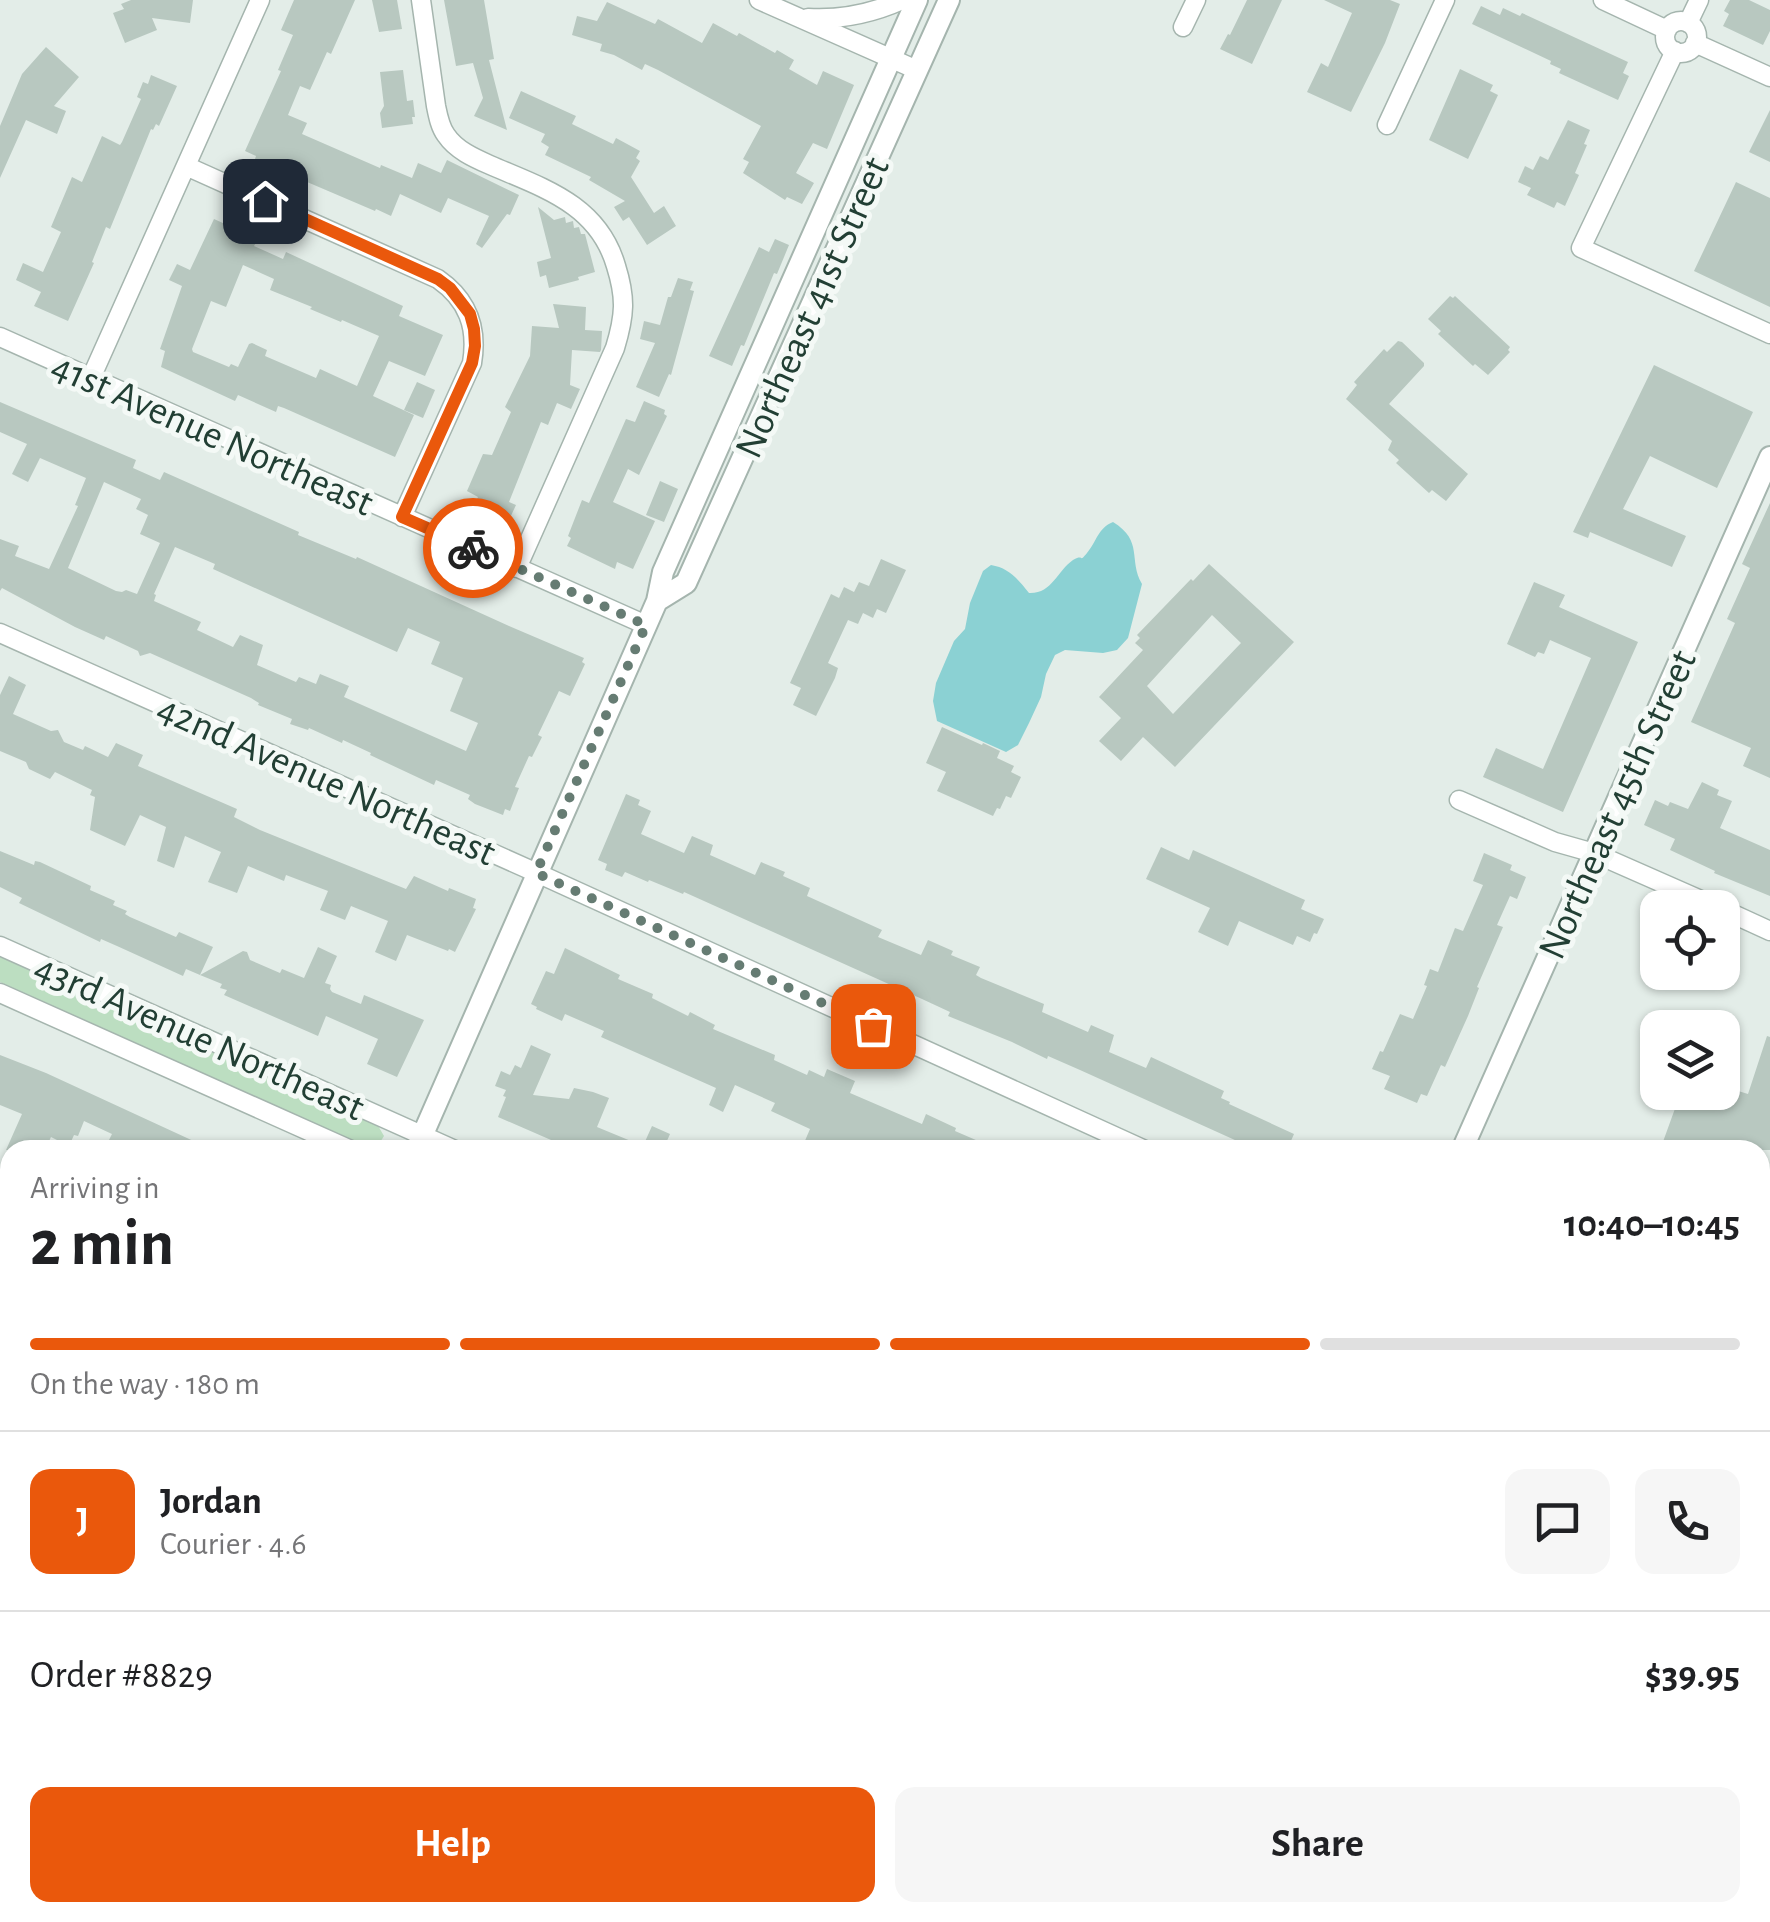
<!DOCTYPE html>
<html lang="en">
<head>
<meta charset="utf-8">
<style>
  body { margin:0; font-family:"Alegreya Sans",sans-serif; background:#f6f6f6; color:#202124; height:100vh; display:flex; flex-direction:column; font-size:38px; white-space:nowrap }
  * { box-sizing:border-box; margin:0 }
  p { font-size:32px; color:#757577 }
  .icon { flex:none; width:55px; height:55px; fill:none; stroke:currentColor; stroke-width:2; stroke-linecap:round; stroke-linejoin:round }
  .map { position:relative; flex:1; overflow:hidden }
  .side { position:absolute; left:0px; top:1140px; width:1770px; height:782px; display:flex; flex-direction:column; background:#fff; border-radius:30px 30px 0 0; box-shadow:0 2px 8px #0004 }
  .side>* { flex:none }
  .tools { position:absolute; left:1640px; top:890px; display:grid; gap:20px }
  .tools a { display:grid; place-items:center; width:100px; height:100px; border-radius:20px; background:#fff; box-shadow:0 2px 8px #0004; font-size:50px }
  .pin { position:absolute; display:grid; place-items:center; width:85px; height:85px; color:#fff; margin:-42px; border-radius:20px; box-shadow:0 5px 15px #0006 }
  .courier { position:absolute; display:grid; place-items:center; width:100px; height:100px; margin:-50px; border:8px solid #ea580c; border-radius:50%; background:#fff; color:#222; box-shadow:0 2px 12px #0007 }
  .overview em { font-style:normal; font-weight:600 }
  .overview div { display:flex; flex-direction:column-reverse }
  .overview { display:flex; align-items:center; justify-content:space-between; height:170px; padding:0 30px }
  h1 { font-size:65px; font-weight:600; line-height:75px }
  .bar { display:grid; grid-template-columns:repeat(4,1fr); gap:15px 10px; align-content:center; height:120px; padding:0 30px }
  .bar i { height:12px; border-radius:8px; background:#e0e0e0 }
  .bar .selected { background:#ea580c }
  .bar p { grid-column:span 4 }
  .line { display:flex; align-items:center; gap:25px; padding:0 30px; border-top:2px solid #e0e0e0 }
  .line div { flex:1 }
  .round { display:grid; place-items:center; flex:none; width:105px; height:105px; border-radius:20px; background:#f6f6f6 }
  .primary-button { display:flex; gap:20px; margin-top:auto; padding:20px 30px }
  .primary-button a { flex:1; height:115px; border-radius:20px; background:#ea580c; color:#fff; font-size:40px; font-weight:600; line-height:115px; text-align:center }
  .primary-button a+a { background:#f6f6f6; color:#202124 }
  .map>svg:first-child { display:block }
</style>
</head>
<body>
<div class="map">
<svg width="1770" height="1922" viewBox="0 0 1770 1922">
  <rect width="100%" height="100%" fill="#e3ede8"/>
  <!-- green -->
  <path fill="#bcdec1" d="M 0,957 L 377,1124 L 384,1136 L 379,1144 L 368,1148 L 0,982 Z
    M 117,1912 L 997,1912 L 1018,1922 L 113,1922 Z"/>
  <!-- water -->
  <path fill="#8bd1d3" d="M 1113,522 C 1144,541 1128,560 1142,584 L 1128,638 L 1117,650 L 1103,653 L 1065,650 L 1055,655 L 1046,674 L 1041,697 L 1029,723 L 1018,745 L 1006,752 L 937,721 L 933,701 L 936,683 L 954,641 L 965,629 L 970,603 L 983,571 L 991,565 C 1009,568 1018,579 1029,593 C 1052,594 1057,571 1073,560 C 1085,553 1078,564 1087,553 C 1097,541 1098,528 1113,522 Z"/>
  <!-- building -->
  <path fill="#b8c8c0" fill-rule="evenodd" d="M 131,0 L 193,0 L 190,23 L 152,18 L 157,30 L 125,43 L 113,13 L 124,9 L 121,4 Z
    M 294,0 L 355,0 L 331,54 L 327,52 L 310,90 L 300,86 L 288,115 L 307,123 L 302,134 L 380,168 L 381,165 L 412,178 L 418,163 L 441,173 L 447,160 L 519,195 L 510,215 L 507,214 L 482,248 L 476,244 L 489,216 L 448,198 L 441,213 L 400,194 L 391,216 L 376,209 L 375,211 L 286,173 L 255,159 L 256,156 L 245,151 L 281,71 L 278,70 L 293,35 L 281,30 Z
    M 372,0 L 397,0 L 402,29 L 379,32 Z
    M 444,0 L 484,0 L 494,59 L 489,60 L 507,130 L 474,116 L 483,98 L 473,63 L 456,66 Z
    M 1247,0 L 1282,0 L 1252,64 L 1220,49 L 1228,34 L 1230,35 Z
    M 1324,0 L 1390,0 L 1400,4 L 1385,43 L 1351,112 L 1307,92 L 1321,63 L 1328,67 L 1352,13 Z
    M 1730,0 L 1749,0 L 1770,10 L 1770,31 L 1763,45 L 1723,26 L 1729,14 L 1724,11 Z
    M 607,2 L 655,24 L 658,19 L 702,43 L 713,23 L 737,36 L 739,33 L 775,53 L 777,50 L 794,60 L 789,69 L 817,85 L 823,71 L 854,85 L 827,149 L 813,143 L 796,173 L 814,183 L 802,204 L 787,197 L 785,200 L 743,173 L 749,162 L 743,159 L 761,126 L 658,70 L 645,64 L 642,70 L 614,55 L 600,51 L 602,44 L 572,35 L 577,16 L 597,21 Z
    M 1481,6 L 1500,15 L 1503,8 L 1520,16 L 1522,13 L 1628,62 L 1623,73 L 1629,76 L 1618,100 L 1559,73 L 1561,69 L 1550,64 L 1551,61 L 1472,24 Z
    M 46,47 L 79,77 L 54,106 L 66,111 L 57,134 L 26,120 L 0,178 L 0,126 L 22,74 Z
    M 1460,69 L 1493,85 L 1490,91 L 1498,95 L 1468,159 L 1429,140 Z
    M 403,70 L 407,101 L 413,100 L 415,117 L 412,117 L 413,124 L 382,128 L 380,113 L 384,106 L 380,72 Z
    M 151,75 L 177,86 L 159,126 L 156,124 L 153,130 L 151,129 L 110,229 L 106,227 L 92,262 L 94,263 L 68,321 L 34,306 L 41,292 L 16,280 L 23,263 L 43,272 L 61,232 L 51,227 L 72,177 L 82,182 L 102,136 L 120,145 L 122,142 L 141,99 L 137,97 L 143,82 L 148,84 Z
    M 521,91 L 576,116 L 572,124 L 613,144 L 616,138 L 640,151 L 636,158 L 640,161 L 631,177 L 654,213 L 664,206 L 676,226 L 647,245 L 629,217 L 623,221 L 614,207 L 625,201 L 589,180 L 591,177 L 545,155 L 549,147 L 541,142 L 545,134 L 509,118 Z
    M 1770,110 L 1770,162 L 1749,152 Z
    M 1568,120 L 1590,130 L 1584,144 L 1587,145 L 1575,173 L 1579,175 L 1565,206 L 1557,202 L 1554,208 L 1527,195 L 1531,188 L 1518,182 L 1525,166 L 1533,170 L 1540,156 L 1548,160 Z
    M 1736,182 L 1770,198 L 1770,307 L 1694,271 Z
    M 538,207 L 554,220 L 565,217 L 566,223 L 573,221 L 574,228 L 579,227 L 581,234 L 585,234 L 595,272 L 578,277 L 579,280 L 549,288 L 546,275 L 540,277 L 537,262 L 551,258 Z
    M 214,219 L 258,239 L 254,246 L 283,259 L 286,252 L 403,306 L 399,316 L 443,335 L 425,376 L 389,361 L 373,396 L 414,415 L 395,457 L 284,408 L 278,406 L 276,412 L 238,395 L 235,401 L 161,367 L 165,351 L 160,349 L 182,286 L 169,280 L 177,264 L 190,270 ZM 243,265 L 274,279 L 270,290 L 312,307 L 310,309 L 341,322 L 342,320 L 379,336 L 357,386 L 320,369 L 316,378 L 265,356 L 267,350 L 252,343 L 249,344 L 238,367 L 231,364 L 229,367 L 193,352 L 192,349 L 211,301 L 226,307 Z
    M 775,239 L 789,245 L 777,274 L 774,273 L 744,346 L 741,345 L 732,366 L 709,356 L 759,247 L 769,252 Z
    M 678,278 L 693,282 L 690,290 L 694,291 L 671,375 L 669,374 L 659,397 L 636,387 L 655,343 L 640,339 L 644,321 L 660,325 L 668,297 L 671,297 Z
    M 1450,296 L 1453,298 L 1455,296 L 1510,347 L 1508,350 L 1510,352 L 1488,375 L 1475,364 L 1473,366 L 1438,334 L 1441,331 L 1428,319 Z
    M 553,304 L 586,307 L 585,330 L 602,331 L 601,350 L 600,352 L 572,350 L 570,385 L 580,389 L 571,409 L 557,403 L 548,425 L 541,422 L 509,502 L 516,505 L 509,520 L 502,517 L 500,522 L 472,509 L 478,497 L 467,491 L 483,454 L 492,455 L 511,412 L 505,407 L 530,356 L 532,326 L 559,328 Z
    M 1398,341 L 1402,342 L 1424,363 L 1424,366 L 1389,404 L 1468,474 L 1446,501 L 1432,490 L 1429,493 L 1396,463 L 1399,460 L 1388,450 L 1392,441 L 1346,399 L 1357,385 L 1354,382 L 1384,349 L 1387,352 Z
    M 1654,365 L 1753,412 L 1717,488 L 1650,456 L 1623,509 L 1686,536 L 1672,567 L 1590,532 L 1588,538 L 1573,532 Z
    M 417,382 L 435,390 L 423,418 L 404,410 Z
    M 644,401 L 665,410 L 664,414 L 667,416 L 639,475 L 628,469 L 613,502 L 655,521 L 633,569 L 617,562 L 615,569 L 567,546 L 571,538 L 568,536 L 582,500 L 589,503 L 626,419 L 635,422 Z
    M 0,402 L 136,460 L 133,468 L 160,480 L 164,472 L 299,532 L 298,535 L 356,559 L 357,557 L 509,626 L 584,658 L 582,662 L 585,664 L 570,696 L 559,691 L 538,735 L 542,737 L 532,757 L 529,756 L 515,787 L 519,788 L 510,811 L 505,809 L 503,815 L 475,804 L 468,799 L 470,795 L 436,780 L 434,785 L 370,755 L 371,753 L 343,740 L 342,743 L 309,728 L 308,730 L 290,724 L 292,719 L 258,705 L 259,703 L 251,698 L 150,653 L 140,656 L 138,651 L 106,636 L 104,640 L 75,627 L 2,588 L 0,591 L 0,539 L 19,546 L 15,556 L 49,569 L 78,506 L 75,505 L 86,478 L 40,458 L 28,482 L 12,474 L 27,444 L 0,432 ZM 104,482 L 141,499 L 136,509 L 148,515 L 140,534 L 160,543 L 137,594 L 126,590 L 122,592 L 116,591 L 68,568 ZM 175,547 L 215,564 L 213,569 L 397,652 L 408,628 L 440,642 L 431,664 L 463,678 L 450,711 L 478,723 L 466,751 L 344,697 L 349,686 L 320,674 L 316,684 L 299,677 L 296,682 L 257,665 L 263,645 L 240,635 L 233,647 L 197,630 L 201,622 L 154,601 L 156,595 L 154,594 Z
    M 660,481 L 678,489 L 664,522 L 646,515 Z
    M 1770,503 L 1770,778 L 1743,766 L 1751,748 L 1691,722 L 1735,623 L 1727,619 L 1750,568 L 1742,564 Z
    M 881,559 L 906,570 L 886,613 L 877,609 L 873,618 L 863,613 L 858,624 L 848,620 L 828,663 L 838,668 L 835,678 L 816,716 L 793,705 L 801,688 L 790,683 L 831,594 L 839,598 L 844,587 L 854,592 L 859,582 L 869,586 Z
    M 1209,564 L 1294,642 L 1175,767 L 1143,737 L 1121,761 L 1099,741 L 1121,718 L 1099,697 L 1143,650 L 1135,643 L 1140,638 L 1137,635 L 1191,579 L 1193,581 ZM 1212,615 L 1241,643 L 1173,714 L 1147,686 Z
    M 1534,582 L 1565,595 L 1559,607 L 1638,642 L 1563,812 L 1483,777 L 1496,748 L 1543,769 L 1591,658 L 1550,640 L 1544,654 L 1538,652 L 1535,657 L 1507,644 Z
    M 9,676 L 26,685 L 13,714 L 51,731 L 58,730 L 64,742 L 83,750 L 85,746 L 108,757 L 116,743 L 143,755 L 138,766 L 237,809 L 234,817 L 260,830 L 406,889 L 414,876 L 448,891 L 449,888 L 476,899 L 473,908 L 476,909 L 455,952 L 449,949 L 448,951 L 407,935 L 396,961 L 375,952 L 388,921 L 351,906 L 345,920 L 320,910 L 328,891 L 286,875 L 284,881 L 248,866 L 237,893 L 208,882 L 221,852 L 185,836 L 174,868 L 157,861 L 166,827 L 140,815 L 125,846 L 90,830 L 95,797 L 90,795 L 92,790 L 55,772 L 50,779 L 29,769 L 26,762 L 0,751 L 0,695 Z
    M 942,727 L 982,745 L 983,743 L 1000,751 L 997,758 L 1014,766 L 1011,772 L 1021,777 L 1011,798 L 1006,796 L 1000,809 L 997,808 L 993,816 L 937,791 L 946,772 L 926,763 Z
    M 1702,782 L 1719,790 L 1717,795 L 1732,801 L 1720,828 L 1770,850 L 1770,896 L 1714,873 L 1715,871 L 1670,850 L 1675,839 L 1644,825 L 1655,800 L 1668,806 L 1670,802 L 1688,809 Z
    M 626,794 L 640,800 L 638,805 L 651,811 L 641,834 L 684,853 L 692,836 L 713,845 L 710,855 L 755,875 L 761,862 L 785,872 L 783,876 L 810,888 L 807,896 L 882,930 L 878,937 L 921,955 L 928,940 L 953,951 L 951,955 L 980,967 L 976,975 L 981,978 L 1044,1004 L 1042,1012 L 1088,1032 L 1091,1025 L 1114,1035 L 1109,1052 L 1146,1068 L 1151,1057 L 1224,1091 L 1221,1098 L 1230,1102 L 1229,1104 L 1294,1134 L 1287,1150 L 1257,1150 L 1080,1070 L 1048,1056 L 1047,1059 L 1012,1042 L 948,1016 L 950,1012 L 922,999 L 684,892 L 683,894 L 649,880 L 648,882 L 625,872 L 622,877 L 605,870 L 607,864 L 598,860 Z
    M 1161,847 L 1189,860 L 1193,850 L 1305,900 L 1301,909 L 1324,919 L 1317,934 L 1314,933 L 1310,942 L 1297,936 L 1293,945 L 1239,921 L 1228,946 L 1198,932 L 1210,908 L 1146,879 Z
    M 0,851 L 34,865 L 35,861 L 40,862 L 91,886 L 90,890 L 115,901 L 113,905 L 127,911 L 125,914 L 130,917 L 176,937 L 179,932 L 213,947 L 200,975 L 186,969 L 183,976 L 117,946 L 101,939 L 100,942 L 19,903 L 22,898 L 0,887 Z
    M 1484,853 L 1512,865 L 1510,870 L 1526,877 L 1517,899 L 1510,896 L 1497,925 L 1503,927 L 1477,987 L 1479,988 L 1468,1016 L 1445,1067 L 1441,1065 L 1427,1096 L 1421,1094 L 1417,1103 L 1384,1089 L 1390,1076 L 1372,1069 L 1380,1051 L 1383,1052 L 1400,1014 L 1413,1019 L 1427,986 L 1424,985 L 1430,969 L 1438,972 L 1455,928 L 1463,931 L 1483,885 L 1473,881 Z
    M 318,947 L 337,956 L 325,983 L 331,985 L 330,989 L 332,992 L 361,1004 L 364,995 L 424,1020 L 397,1077 L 367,1064 L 378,1039 L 326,1016 L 318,1036 L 224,995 L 227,990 L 220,988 L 222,984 L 200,975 L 243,951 L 247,952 L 250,960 L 280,973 L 282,969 L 304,978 Z
    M 565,948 L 620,975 L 618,979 L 653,994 L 652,998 L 688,1016 L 690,1012 L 715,1025 L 713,1029 L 775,1055 L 774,1060 L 807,1075 L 809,1070 L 824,1077 L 827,1069 L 855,1081 L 850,1093 L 922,1124 L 926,1114 L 956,1128 L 955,1131 L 999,1150 L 801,1150 L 810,1129 L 771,1111 L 775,1103 L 735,1085 L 723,1112 L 709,1105 L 716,1088 L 601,1037 L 604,1031 L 565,1014 L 562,1021 L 536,1009 L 537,1007 L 531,1004 L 546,971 L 554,974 Z
    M 1767,1036 L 1770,1037 L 1770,1150 L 1660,1150 L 1681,1092 L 1722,1092 L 1722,1086 L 1748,1094 Z
    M 531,1045 L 551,1054 L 533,1095 L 569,1099 L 574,1088 L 593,1092 L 609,1098 L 597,1127 L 643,1146 L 652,1126 L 670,1134 L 663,1150 L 574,1150 L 498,1117 L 506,1097 L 503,1096 L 506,1090 L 495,1086 L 501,1071 L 510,1075 L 515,1065 L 521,1068 Z
    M 0,1055 L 46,1073 L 213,1150 L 104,1150 L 112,1134 L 84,1121 L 78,1136 L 74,1135 L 69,1146 L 51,1137 L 45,1150 L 6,1150 L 22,1114 L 0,1105 Z"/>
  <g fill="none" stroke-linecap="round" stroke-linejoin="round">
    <!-- minor casing -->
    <g stroke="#a5b5ae" stroke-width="21">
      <path id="minor" d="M 421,0 L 436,106 C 438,116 440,127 446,135 C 456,150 474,158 490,165 C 543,188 598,204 616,266 C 626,298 625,315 615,348 L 517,568
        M 759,0 L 917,70
        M 1603,0 L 1667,30
        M 808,18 C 842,20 871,14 902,0
        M1665 37a16 16 0 1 1 32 0a16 16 0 1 1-32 0Z
        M 1688,23 L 1699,0
        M 1183,27 L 1196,0
        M 1695,43 L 1770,77
        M 1675,51 L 1581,248 L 1770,334
        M 1387,125 L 1445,0
        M 186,166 L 438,279 C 468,300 478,327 472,363 L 402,517
        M 0,337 L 646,625
        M 91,378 L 260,0
        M 0,633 L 537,873 L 1145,1150
        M 1459,800 L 1555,842 L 1594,853 L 1719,908
        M 1722,909 L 1770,931
        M 0,946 L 455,1150
        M 0,993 L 351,1150
        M 0,1286 L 10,1290
        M 0,1482 L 6,1469"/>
    </g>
    <!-- tertiary casing -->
    <g stroke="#a5b5ae" stroke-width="24">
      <path id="tertiary" d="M 657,601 L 686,583 L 949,0
        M 416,1150 L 657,601 L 663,572 L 917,0
        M 1462,1150 L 1770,457
        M 66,1922 L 71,1912
        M 1120,1922 L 1125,1912"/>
    </g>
    <!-- minor -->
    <use href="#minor" stroke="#fff" stroke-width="18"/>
    <!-- tertiary -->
    <use href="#tertiary" stroke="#fff" stroke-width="20"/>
  </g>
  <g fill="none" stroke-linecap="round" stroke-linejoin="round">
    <!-- done -->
    <path stroke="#667c73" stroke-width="10" stroke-dasharray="0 18" d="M 473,548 L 646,625 L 536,873 L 873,1026"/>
    <!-- route -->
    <path stroke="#ea580c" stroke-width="12" d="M 265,201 L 438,279 L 450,288 L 470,314 L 474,329 L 475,346 L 472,363 L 402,517 L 473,548"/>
  </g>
  <g text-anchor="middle" stroke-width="10" stroke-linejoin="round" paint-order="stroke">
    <!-- street labels -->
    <g font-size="40" fill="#223f34" stroke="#f4f9f6">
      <text transform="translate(811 307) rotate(-66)" y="14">Northeast 41st Street</text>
      <text transform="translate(213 433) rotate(24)" y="14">41st Avenue Northeast</text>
      <text transform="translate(327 779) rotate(24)" y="14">42nd Avenue Northeast</text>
      <text transform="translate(1616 804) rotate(-66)" y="14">Northeast 45th Street</text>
      <text transform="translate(200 1036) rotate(24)" y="14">43rd Avenue Northeast</text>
    </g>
  </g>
</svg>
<div class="tools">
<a><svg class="icon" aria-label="locate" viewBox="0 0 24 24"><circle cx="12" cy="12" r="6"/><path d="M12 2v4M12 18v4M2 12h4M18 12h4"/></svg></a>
<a><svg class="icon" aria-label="layers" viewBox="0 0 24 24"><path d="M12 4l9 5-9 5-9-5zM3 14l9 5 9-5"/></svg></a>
</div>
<div class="pin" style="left:873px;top:1026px;background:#ea580c"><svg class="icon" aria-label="bag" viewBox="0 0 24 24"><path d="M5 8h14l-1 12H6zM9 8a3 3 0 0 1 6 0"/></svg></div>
<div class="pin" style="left:265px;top:201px;background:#1f2937"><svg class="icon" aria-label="home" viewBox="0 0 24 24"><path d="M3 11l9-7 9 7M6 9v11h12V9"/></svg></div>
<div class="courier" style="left:473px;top:548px"><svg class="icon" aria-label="bike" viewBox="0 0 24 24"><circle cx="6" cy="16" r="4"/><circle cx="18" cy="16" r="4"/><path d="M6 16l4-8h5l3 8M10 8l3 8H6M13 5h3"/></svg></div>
<section class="side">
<div class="overview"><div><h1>2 min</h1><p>Arriving in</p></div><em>10:40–10:45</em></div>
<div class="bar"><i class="selected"></i><i class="selected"></i><i class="selected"></i><i></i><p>On the way · 180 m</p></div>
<div class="line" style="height:180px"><b class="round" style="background:#ea580c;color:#fff">J</b><div><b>Jordan</b><p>Courier · 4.6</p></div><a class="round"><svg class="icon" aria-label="chat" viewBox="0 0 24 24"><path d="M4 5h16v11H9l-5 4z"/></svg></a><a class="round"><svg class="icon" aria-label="phone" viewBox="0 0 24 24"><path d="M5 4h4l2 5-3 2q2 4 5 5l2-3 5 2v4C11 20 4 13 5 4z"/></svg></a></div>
<div class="line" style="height:130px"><div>Order #8829</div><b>$39.95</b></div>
<div class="primary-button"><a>Help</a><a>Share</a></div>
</section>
</div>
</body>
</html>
